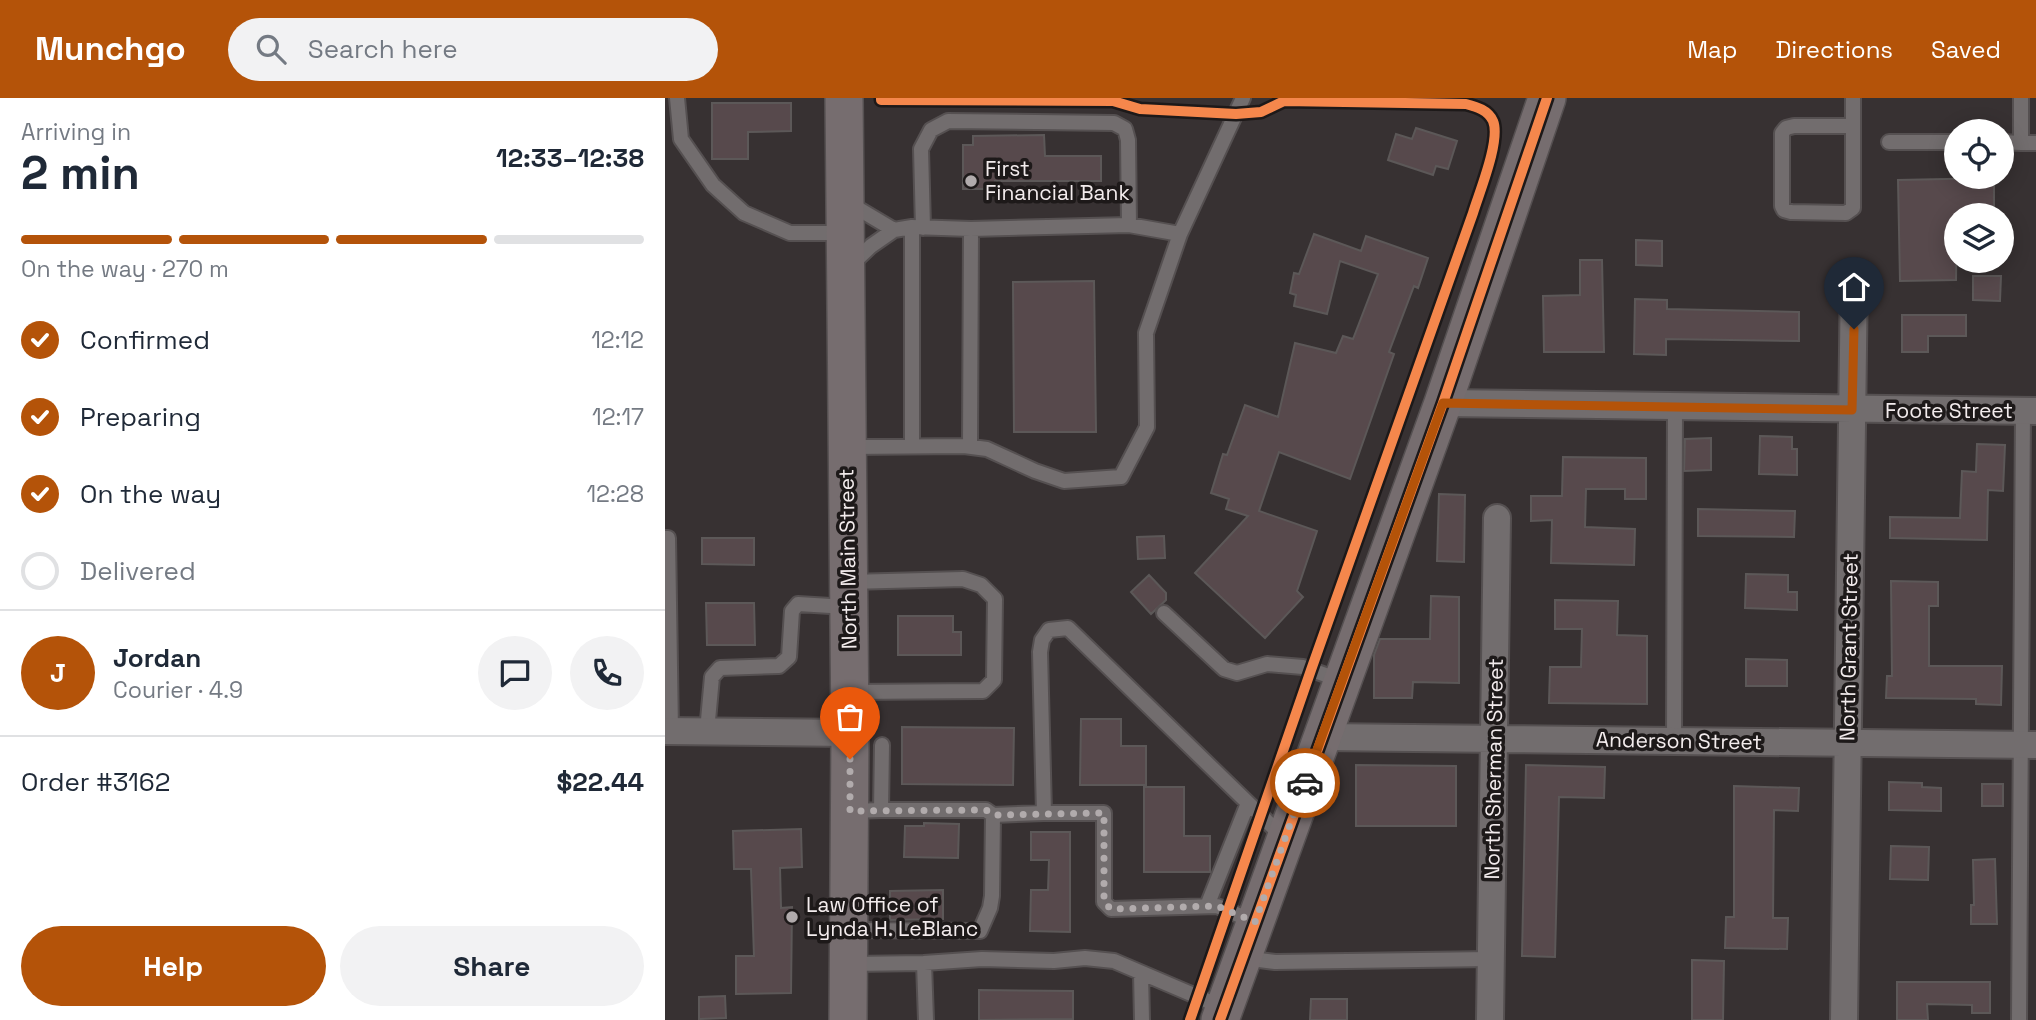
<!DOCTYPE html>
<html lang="en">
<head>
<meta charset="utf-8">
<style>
  body { margin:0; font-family:"Space Grotesk",sans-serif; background:#f2f2f3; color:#1f2937; height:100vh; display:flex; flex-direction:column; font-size:26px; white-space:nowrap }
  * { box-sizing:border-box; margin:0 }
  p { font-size:23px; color:#747a83 }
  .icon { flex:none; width:38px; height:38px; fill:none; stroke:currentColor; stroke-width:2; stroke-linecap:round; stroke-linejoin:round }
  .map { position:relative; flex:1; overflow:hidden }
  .panel { display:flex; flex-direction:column; background:#fff; width:665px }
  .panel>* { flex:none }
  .tools { position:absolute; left:1279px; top:21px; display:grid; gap:14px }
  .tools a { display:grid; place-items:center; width:70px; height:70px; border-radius:50%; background:#fff; box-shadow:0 4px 18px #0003; font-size:35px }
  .pin { position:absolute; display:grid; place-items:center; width:60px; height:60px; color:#fff; margin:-72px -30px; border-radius:50% 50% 50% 0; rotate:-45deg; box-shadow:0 0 7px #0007 }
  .pin .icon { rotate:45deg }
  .courier { position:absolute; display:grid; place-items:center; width:70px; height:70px; margin:-35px; border:5px solid #b45309; border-radius:50%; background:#fff; color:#222; box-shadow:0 2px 9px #0007 }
  .head em { font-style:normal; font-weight:700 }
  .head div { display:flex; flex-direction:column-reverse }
  .head { display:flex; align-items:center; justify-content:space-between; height:119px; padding:0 21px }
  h1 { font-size:46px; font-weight:700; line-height:52px }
  .bar { display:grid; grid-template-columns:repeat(4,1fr); gap:10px 7px; align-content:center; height:84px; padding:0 21px }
  .bar i { height:9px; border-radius:5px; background:#e0e1e3 }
  .bar .selected { background:#b45309 }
  .bar p { grid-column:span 4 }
  .line { display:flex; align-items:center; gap:18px; padding:0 21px; border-top:2px solid #e0e1e3 }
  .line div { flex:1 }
  .round { display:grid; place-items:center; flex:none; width:74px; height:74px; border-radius:37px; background:#f2f2f3 }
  ol { padding:0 21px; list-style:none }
  li { display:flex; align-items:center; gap:21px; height:77px }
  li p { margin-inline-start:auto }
  li .icon { padding:7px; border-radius:50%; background:#b45309; color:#fff; stroke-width:4 }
  li:last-child { color:#747a83 }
  li i { width:38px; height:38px; border:4px solid #e0e1e3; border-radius:50% }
  .button { display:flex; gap:14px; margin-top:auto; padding:14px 21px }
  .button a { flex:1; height:80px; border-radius:42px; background:#b45309; color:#fff; font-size:28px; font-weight:700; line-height:80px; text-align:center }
  .button a+a { background:#f2f2f3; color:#1f2937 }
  header { display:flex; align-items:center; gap:42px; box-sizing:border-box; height:98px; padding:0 35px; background:#b45309; color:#fff }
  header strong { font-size:33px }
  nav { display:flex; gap:38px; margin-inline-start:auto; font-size:24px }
  .search { width:490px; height:63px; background:#f2f2f3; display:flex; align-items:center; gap:18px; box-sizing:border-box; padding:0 24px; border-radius:38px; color:#747a83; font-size:26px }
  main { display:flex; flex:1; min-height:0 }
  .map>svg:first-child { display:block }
</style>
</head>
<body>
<header>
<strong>Munchgo</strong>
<div class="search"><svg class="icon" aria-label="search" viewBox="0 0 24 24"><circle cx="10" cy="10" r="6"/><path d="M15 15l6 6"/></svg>Search here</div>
<nav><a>Map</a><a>Directions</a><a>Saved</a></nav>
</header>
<main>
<section class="panel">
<div class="head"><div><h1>2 min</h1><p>Arriving in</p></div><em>12:33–12:38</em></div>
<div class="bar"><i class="selected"></i><i class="selected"></i><i class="selected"></i><i></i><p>On the way · 270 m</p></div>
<ol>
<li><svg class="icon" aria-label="check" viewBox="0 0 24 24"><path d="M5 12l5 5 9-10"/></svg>Confirmed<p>12:12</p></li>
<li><svg class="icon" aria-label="check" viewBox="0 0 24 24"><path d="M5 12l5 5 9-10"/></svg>Preparing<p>12:17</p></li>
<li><svg class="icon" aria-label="check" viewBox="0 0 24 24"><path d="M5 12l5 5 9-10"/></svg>On the way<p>12:28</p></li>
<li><i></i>Delivered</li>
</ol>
<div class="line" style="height:126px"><b class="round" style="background:#b45309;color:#fff">J</b><div><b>Jordan</b><p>Courier · 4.9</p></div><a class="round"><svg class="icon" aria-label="chat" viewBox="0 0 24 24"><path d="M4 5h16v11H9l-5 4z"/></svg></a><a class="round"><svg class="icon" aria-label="phone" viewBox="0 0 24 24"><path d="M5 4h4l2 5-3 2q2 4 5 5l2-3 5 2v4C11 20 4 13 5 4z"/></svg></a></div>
<div class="line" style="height:91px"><div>Order #3162</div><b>$22.44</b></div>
<div class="button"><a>Help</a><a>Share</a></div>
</section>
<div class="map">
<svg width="1371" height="922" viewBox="0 0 1371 922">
  <rect width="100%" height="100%" fill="#373132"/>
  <!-- building -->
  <path fill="#57494c" stroke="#5c5858" stroke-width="2" d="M 47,5 L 126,5 L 126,33 L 83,34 L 83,61 L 47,61 Z
    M 751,30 L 792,43 L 783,71 L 771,68 L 768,77 L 723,62 L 731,36 L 747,41 Z
    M 379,37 L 380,58 L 436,58 L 436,83 L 330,83 L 330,91 L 298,91 L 298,47 L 308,47 L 308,38 Z
    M 1329,80 L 1329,117 L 1292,117 L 1291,182 L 1235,183 L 1233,82 Z
    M 649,136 L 696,153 L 701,138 L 763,160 L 753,190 L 749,188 L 724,254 L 729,256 L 685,381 L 614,354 L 594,413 L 652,433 L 632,493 L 638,499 L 600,540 L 530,475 L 583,418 L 561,411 L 564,401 L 546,395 L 558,356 L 562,357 L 580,307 L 613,319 L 630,245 L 671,255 L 678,238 L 688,241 L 713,176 L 675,163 L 662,216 L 629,208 L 631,197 L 625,195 L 629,175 L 634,176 Z
    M 971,142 L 997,143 L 997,168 L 971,167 Z
    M 915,162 L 937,162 L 939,254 L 879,254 L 878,198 L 915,197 Z
    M 1308,178 L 1336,178 L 1335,203 L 1308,202 Z
    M 429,183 L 431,334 L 349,334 L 348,184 Z
    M 970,201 L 1002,202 L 1002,211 L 1134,214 L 1134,243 L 1001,241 L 1001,257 L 969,256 Z
    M 1237,217 L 1301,217 L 1301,238 L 1263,238 L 1263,254 L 1237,254 Z
    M 1095,338 L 1127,339 L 1127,351 L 1132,351 L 1132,377 L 1094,376 Z
    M 1046,340 L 1046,372 L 1019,373 L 1020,341 Z
    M 1312,346 L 1340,347 L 1338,393 L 1323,392 L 1322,442 L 1225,440 L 1225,419 L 1295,420 L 1297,373 L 1311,374 Z
    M 898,359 L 981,360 L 981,401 L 960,401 L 960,391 L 921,391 L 920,429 L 970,431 L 969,467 L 886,465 L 887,422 L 866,423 L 866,398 L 897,398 Z
    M 774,396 L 800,397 L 799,464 L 772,463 Z
    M 1033,411 L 1130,413 L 1129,439 L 1033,438 Z
    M 499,438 L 500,460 L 473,461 L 472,439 Z
    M 37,440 L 89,440 L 89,467 L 37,466 Z
    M 1081,476 L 1123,477 L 1123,494 L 1132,494 L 1132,512 L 1080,510 Z
    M 484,477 L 501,495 L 501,502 L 486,516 L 466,494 Z
    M 1226,483 L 1273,484 L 1273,508 L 1264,508 L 1264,568 L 1337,568 L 1336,607 L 1311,606 L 1311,601 L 1221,600 L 1222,578 L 1227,578 Z
    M 766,498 L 794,499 L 794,585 L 748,584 L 747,600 L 709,600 L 709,557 L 715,541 L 765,541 Z
    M 890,502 L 953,503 L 952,537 L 982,538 L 982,606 L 884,605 L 885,569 L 916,569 L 917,531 L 890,531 Z
    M 41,505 L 89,505 L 90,547 L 42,547 Z
    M 233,518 L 288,518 L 288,534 L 296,534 L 296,557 L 233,557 Z
    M 1081,561 L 1122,562 L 1122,588 L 1081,588 Z
    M 416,621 L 456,621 L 456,648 L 481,648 L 481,687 L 415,687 Z
    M 237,629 L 349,630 L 348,687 L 237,686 Z
    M 691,667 L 791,668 L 791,728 L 691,728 Z
    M 861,667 L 940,669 L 939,700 L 894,699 L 890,859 L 857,858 Z
    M 1224,684 L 1257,685 L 1257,689 L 1276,690 L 1276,713 L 1224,712 Z
    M 1317,686 L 1338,686 L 1338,708 L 1317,708 Z
    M 1069,688 L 1134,690 L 1133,713 L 1109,712 L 1108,820 L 1123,820 L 1122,851 L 1060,850 L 1061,819 L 1069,819 Z
    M 479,689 L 519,689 L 519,738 L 545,738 L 545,774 L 479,774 Z
    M 259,725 L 294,726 L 293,760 L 239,759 L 240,728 L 259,728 Z
    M 136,731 L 137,769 L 115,770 L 116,810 L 127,809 L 126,895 L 71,896 L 71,858 L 89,858 L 86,771 L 69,771 L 68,733 Z
    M 366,734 L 405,734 L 405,834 L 365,833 L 366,792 L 383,792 L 384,762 L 366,762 Z
    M 1226,748 L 1264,749 L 1263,782 L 1225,781 Z
    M 1330,761 L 1332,826 L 1306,826 L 1306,807 L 1309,807 L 1308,762 Z
    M 278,792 L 278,821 L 225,822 L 225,793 Z
    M 1027,862 L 1059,863 L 1058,922 L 1027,922 Z
    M 1232,884 L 1325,884 L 1325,915 L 1307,915 L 1307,907 L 1262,906 L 1263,922 L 1232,922 Z
    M 314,892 L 408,893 L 408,921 L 314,922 Z
    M 60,898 L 61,920 L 34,921 L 34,899 Z
    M 646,901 L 682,901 L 682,922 L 645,922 Z"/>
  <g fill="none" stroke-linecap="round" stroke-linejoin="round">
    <!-- lane casing -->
    <g stroke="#555051" stroke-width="18">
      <path id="lane" d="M 12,0 L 16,41 L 48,87 L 79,115 L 125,135 L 179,135
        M 1188,28 L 1129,28 L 1121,30 L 1117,35 L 1117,108 L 1119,112 L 1126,114 L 1181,115 L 1188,110 L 1188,0
        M 1224,44 L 1292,44
        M 1337,44 L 1356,45 L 1356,0
        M 1356,45 L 1371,45
        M 182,104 L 229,132
        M 247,129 L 247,347
        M 258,130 L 256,51 L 266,32 L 283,23 L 449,25 L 460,31 L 463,42 L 464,127
        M 187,166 L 206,148 L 229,132 L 247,129 L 306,131 L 464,127 L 515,136
        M 183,349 L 299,348 L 322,351 L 370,373 L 399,383 L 456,379 L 482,329 L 481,235 L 515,136 L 578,0
        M 305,349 L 306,131
        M 0,440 L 3,440 L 6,633
        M 184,484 L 298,481 L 316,487 L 330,501 L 329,582 L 318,593 L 185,594
        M 499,515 L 559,571 L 572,575 L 602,566 L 638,569 L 675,582
        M 42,633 L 47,579 L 55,570 L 114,568 L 124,559 L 127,513 L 133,506 L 182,509
        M 1009,643 L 1010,309
        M 216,712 L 321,712 L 328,717 L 379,715 L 375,554 L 377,542 L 384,532 L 403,530 L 620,741
        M 186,713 L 216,712 L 217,647
        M 379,715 L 439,715 L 439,804 L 446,811 L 552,808 L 590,824
        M 542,808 L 583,705
        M 184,832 L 315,833 L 325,810 L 327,798 L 328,717
        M 579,860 L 610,864 L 826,861
        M 259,865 L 317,861 L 389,863 L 420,860 L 449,863 L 559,910
        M 185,866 L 259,865 L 261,922
        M 476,875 L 477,922
        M 1354,922 L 1358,313"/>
    </g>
    <!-- street casing -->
    <g stroke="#555051" stroke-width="30">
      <path id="street" d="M 778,305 L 1371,313
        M 0,633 L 185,635
        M 657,639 L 1371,647
        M 825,922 L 832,420
        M 1179,922 L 1189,177"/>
    </g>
    <!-- secondary casing -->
    <g stroke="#555051" stroke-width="40">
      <path id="secondary" d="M 179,0 L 185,635 L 183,922
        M 555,922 L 778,305 L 882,0"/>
    </g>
    <!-- lane -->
    <use href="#lane" stroke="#726d6e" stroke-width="14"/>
    <!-- street -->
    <use href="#street" stroke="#726d6e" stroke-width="26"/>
    <!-- secondary -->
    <use href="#secondary" stroke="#766d6f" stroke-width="37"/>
    <!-- cycleway casing -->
    <g stroke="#1d1919" stroke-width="15">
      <path id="cycleway" d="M 216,0 L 216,2 L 448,3 L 475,11 L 571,16 L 596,14 L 619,3 L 801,6 C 812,9 823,12 828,23 C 836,42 814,95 808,115 L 646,572 L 525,922
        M 555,922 L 778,305 L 882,0"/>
    </g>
    <!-- cycleway -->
    <use href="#cycleway" stroke="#f5874c" stroke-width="10"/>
  </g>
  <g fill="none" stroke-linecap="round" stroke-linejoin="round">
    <!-- done -->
    <path stroke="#b1abac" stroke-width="7" stroke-dasharray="0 12.6" d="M 185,661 L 185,713 L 321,712 L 328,717 L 439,715 L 439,804 L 446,811 L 552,808 L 590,824 L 640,685"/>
    <!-- route -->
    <path stroke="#b45309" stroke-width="9" d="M 640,685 L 778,305 L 1187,312 L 1189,231"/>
  </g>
  <!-- markers -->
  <g fill="#b1abac" stroke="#1d1919" stroke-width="2.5">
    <circle cx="306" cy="83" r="7"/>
    <circle cx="127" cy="819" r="7"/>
  </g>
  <g text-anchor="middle" stroke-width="7" stroke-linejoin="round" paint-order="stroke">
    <!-- poi labels -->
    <g font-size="21" fill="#f3eced" stroke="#1d1919" text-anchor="start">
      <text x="320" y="78">First<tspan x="320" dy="24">Financial Bank</tspan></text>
      <text x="141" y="814">Law Office of<tspan x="141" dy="24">Lynda H. LeBlanc</tspan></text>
    </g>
    <!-- street labels -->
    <g font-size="21" fill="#f3eced" stroke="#1d1919">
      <text x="1284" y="320">Foote Street</text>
      <text transform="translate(183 461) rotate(-91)" y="7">North Main Street</text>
      <text transform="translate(1184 549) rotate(-89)" y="7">North Grant Street</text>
      <text transform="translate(1014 643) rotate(1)" y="7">Anderson Street</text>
      <text transform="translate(829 671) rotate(-89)" y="7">North Sherman Street</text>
    </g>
  </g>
</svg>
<div class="tools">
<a><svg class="icon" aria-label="locate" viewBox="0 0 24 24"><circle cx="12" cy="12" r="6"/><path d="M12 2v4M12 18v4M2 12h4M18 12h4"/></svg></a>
<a><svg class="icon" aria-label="layers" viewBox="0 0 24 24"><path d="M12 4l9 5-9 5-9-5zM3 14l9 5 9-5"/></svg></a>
</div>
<div class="pin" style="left:185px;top:661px;background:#ea580c"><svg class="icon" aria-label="bag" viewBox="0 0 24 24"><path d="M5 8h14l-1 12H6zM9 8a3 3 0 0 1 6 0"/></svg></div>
<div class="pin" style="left:1189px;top:231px;background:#1f2937"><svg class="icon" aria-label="home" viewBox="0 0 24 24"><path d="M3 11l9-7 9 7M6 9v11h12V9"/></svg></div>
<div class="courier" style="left:640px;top:685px"><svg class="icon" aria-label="car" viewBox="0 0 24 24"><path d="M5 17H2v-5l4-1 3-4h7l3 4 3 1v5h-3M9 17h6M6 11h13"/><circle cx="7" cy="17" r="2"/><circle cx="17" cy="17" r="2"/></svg></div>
</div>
</main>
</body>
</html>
